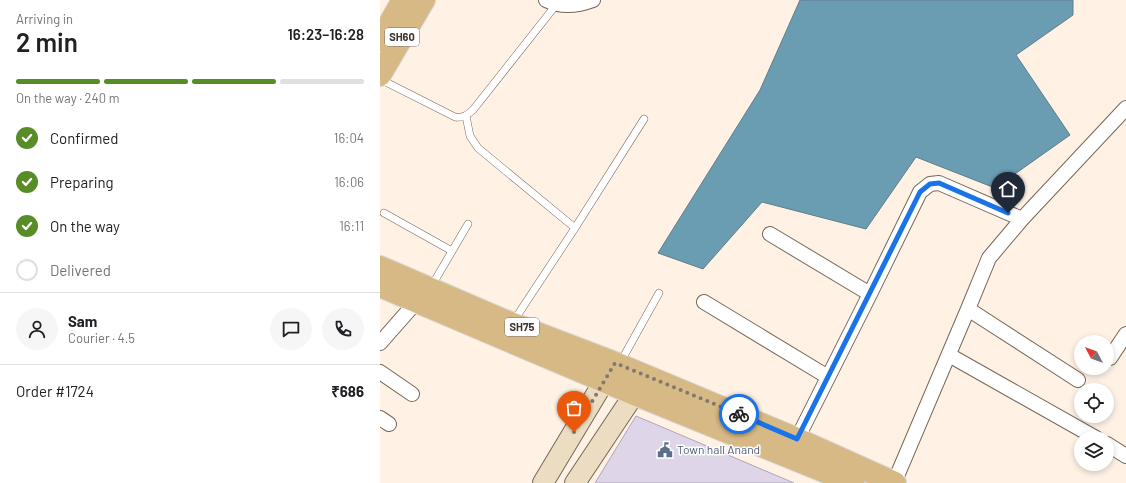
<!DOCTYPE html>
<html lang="en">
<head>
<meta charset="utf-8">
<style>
  body { margin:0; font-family:Barlow,sans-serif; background:#f6f6f6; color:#202124; height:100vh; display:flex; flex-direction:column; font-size:15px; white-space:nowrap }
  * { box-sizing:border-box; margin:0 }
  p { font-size:13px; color:#757577 }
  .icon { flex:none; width:22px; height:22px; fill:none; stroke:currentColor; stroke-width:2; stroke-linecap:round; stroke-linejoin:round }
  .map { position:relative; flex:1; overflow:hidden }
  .sheet { display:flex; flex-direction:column; background:#fff; width:380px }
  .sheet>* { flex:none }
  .needle { width:26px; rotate:311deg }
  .fabs { position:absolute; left:694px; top:335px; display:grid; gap:8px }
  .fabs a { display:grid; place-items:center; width:40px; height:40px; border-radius:50%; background:#fff; box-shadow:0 2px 6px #0003; font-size:20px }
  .pin { position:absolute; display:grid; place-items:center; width:34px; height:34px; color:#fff; margin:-41px -17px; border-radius:50% 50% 50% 0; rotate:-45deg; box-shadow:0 0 4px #0007 }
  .pin .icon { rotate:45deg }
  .courier { position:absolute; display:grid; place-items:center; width:40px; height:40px; margin:-20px; border:3px solid #1a73e8; border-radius:50%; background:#fff; color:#222; box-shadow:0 1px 5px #0007 }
  .head em { font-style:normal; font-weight:600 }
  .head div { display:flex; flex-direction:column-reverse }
  .head { display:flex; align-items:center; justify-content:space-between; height:68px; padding:0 16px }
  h1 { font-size:26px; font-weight:600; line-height:30px }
  .bar { display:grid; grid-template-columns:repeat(4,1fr); gap:6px 4px; align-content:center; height:48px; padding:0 16px }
  .bar i { height:5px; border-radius:3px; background:#e0e0e0 }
  .bar .on { background:#578c26 }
  .bar p { grid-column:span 4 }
  .line { display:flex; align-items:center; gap:10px; padding:0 16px; border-top:1px solid #e0e0e0 }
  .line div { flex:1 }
  .round { display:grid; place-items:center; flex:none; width:42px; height:42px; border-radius:21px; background:#f6f6f6 }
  ol { padding:0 16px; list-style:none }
  li { display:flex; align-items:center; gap:12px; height:44px }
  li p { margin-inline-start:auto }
  li .icon { padding:4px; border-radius:50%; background:#578c26; color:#fff; stroke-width:4 }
  li:last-child { color:#757577 }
  li i { width:22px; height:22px; border:2px solid #e0e0e0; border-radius:50% }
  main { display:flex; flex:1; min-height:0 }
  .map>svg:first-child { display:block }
</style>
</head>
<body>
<main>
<section class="sheet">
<div class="head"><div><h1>2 min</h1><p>Arriving in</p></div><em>16:23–16:28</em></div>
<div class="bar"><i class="on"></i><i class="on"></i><i class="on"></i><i></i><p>On the way · 240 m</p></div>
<ol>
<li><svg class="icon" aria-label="check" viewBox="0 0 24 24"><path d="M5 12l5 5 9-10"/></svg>Confirmed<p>16:04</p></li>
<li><svg class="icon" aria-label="check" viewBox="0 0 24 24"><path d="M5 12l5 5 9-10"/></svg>Preparing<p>16:06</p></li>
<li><svg class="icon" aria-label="check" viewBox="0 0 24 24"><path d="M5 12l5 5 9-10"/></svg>On the way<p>16:11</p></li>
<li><i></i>Delivered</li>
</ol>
<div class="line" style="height:72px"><a class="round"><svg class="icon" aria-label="person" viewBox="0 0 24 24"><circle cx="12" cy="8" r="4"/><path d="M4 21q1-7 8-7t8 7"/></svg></a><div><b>Sam</b><p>Courier · 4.5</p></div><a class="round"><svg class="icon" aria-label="chat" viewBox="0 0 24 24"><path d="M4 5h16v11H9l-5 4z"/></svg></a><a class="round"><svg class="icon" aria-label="phone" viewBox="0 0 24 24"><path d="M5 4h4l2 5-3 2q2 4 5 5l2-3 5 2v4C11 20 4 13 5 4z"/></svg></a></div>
<div class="line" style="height:52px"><div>Order #1724</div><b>₹686</b></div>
</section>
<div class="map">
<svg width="746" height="483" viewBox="0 0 746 483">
  <rect width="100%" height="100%" fill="#fff1e4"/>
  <!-- water -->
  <path fill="#6b9db2" stroke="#5e7e8b" d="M 420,0 L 693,0 L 693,15 L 636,55 L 690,135 L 615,188 L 536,157 L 486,229 L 382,202 L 323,269 L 278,253 L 380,90 Z"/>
  <!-- building -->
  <path fill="#ded5e9" stroke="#aea5b8" d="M 256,416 L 414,483 L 215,483 Z"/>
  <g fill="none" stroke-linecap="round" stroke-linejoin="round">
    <!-- service casing -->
    <g stroke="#766758" stroke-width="8">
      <path id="service" d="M 0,79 L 75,117 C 84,118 87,115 93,110 L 176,5
        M 86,116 L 90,136 L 98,148 L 195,228
        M 4,213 L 72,251
        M 51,287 L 88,224
        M 133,322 L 195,228 L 264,119
        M 240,363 L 279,293"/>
    </g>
    <!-- minor casing -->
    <g stroke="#766758" stroke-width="16">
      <path id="minor" d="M 166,0 C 182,8 197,6 213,0
        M 390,234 L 490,294
        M 324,302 L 448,377
        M 588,309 L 698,380
        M 0,343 L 37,301
        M 569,355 L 716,438
        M 730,358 L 746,334
        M 0,372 L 32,394
        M 0,418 L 9,424
        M 417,439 L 490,294 L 540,192 L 550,184 L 559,183 L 642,219
        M 727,444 L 746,456
        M 514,483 L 588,309 L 609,258 L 642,219 L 746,108"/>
    </g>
    <!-- secondary casing -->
    <g stroke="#766758" stroke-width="22">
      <path id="secondary" d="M 163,483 L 232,368
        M 195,483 L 263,381"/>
    </g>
    <!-- primary casing -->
    <g stroke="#d8d7d6" stroke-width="24">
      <path id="primary" d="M 0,40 L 23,0
        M 0,75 L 44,0
        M 0,267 L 123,320 L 235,363 L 417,439 L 515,483
        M 0,286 L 254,394 L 473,483"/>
    </g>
    <!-- service -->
    <use href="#service" stroke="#fff" stroke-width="7"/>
    <!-- minor -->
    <use href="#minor" stroke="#fff" stroke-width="14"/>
    <!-- secondary -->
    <use href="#secondary" stroke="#ebdcc2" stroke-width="20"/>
    <!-- primary -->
    <use href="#primary" stroke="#d7b985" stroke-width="22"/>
  </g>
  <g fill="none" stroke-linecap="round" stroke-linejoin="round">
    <!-- done -->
    <path stroke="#827870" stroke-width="4" stroke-dasharray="0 7.2" d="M 194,432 L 235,363 L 359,414"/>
    <!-- route -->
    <path stroke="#1a73e8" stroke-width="5" d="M 359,414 L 417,439 L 540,192 L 550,184 L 559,183 L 628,213"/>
  </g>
  <!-- icons -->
  <defs>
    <g id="civic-bare" transform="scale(1.2)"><path d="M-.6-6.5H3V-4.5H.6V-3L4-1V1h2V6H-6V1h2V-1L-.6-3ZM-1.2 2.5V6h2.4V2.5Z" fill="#5c6f8a" stroke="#fff" stroke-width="2.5" paint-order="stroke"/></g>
  </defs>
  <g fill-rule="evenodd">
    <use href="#civic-bare" x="285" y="450"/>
  </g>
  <g text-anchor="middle" stroke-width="3" stroke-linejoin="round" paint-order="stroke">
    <!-- shield labels -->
    <g fill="#fff" stroke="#78736f" stroke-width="1">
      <rect x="5" y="28" width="34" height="18" rx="3"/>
      <rect x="125" y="318" width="34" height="18" rx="3"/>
    </g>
    <g font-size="11" font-weight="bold" fill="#3e3731">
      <text x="22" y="41">SH60</text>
      <text x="142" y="331">SH75</text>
    </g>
    <!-- service labels -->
    <g font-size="12" fill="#4e5e75" stroke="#fff" text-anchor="start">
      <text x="297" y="454">Town hall Anand</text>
    </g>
  </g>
</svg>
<div class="fabs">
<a><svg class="needle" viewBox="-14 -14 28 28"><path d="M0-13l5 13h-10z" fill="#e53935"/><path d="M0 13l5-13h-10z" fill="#757577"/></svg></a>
<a><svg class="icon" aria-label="locate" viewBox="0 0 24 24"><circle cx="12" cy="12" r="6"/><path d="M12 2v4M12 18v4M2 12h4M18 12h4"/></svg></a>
<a><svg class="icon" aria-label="layers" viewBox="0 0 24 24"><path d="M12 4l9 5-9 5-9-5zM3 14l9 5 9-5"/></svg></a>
</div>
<div class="pin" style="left:194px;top:432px;background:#ea580c"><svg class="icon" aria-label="bag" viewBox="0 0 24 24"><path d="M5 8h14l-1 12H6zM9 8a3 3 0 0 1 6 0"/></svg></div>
<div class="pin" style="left:628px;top:213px;background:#1f2937"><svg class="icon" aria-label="home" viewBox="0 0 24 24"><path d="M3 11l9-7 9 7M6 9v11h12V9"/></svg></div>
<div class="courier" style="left:359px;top:414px"><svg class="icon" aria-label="bike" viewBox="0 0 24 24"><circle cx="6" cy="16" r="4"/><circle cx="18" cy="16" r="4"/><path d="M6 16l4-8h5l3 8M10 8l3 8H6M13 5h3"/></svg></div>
</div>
</main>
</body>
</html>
